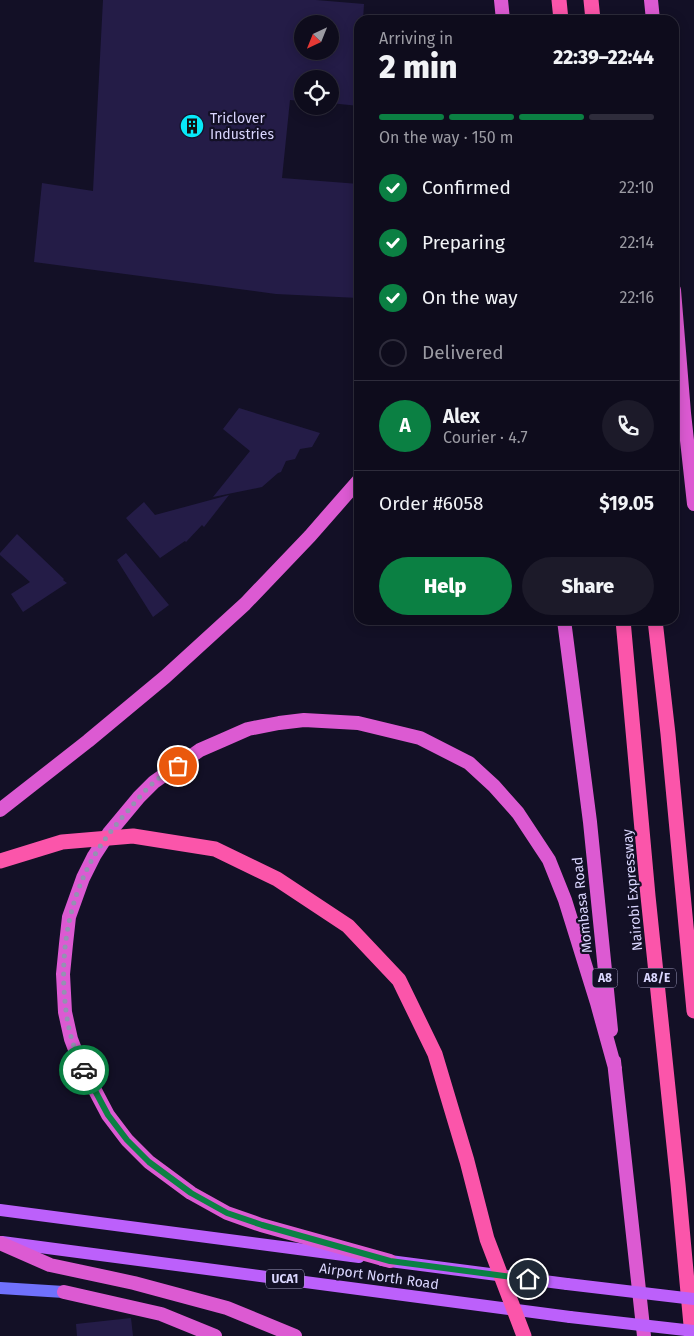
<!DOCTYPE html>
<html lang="en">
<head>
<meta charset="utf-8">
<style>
  body { margin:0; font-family:"Fira Sans",sans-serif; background:#1c1a29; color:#f1f3f6; height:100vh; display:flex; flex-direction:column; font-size:19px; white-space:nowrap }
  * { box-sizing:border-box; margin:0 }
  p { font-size:16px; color:#9b9ba3 }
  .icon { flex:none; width:28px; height:28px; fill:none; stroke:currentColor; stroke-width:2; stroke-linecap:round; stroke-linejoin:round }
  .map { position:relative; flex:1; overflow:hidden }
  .panel { position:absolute; left:354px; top:15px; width:325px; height:610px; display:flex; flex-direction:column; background:#0e0c1c; border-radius:15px; box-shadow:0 2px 12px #0003,0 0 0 1px #2e2c3b }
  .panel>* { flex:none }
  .needle { width:32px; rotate:223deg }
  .tools { position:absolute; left:294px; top:15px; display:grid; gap:10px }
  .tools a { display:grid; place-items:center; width:45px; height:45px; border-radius:50%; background:#0e0c1c; box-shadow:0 2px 12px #0003,0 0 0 1px #2e2c3b; font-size:25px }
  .pin { position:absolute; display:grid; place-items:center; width:42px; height:42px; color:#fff; margin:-21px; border:2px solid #fff; border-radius:50%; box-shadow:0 1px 5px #0007 }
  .courier { position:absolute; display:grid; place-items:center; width:50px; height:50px; margin:-25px; border:4px solid #0b8043; border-radius:50%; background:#fff; color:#222; box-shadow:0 1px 6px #0007 }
  .overview em { font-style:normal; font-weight:800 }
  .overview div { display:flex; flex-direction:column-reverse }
  .overview { display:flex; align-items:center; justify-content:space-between; height:85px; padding:0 25px }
  h1 { font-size:32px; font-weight:800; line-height:38px }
  .bar { display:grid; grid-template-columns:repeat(4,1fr); gap:8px 5px; align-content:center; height:60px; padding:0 25px }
  .bar i { height:6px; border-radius:4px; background:#2e2c3b }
  .bar .on { background:#0b8043 }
  .bar p { grid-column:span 4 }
  .line { display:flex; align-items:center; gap:12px; padding:0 25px; border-top:1px solid #2e2c3b }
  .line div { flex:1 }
  .round { display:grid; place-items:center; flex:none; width:52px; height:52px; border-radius:26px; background:#1c1a29 }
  ol { padding:0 25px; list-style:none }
  li { display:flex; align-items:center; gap:15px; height:55px }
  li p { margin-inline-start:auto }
  li .icon { padding:5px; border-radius:50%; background:#0b8043; color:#fff; stroke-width:4 }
  li:last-child { color:#9b9ba3 }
  li i { width:28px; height:28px; border:2px solid #2e2c3b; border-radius:50% }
  .cta { display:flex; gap:10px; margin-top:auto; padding:10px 25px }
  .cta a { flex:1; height:58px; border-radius:30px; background:#0b8043; color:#fff; font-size:20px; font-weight:800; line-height:58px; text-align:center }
  .cta a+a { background:#1c1a29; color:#f1f3f6 }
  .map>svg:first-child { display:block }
</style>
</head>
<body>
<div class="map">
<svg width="694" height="1336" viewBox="0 0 694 1336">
  <rect width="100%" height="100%" fill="#131026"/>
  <!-- building -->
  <path fill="#241c47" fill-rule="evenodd" d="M 103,0 L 316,0 L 364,4 L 363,20 L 359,20 L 359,106 L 330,103 L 330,79 L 302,79 L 302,101 L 290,100 L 282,178 L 359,184 L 359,298 L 276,294 L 34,262 L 42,183 L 93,191 ZM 302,24 L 330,24 L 330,51 L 302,51 Z
    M 239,408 L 320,433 L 312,447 L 300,449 L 295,459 L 286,461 L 281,472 L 278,473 L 262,487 L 213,497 L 250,451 L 223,429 Z
    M 229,495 L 204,527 L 202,525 L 186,542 L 185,541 L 160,558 L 126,518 L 144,502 L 155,515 Z
    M 17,534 L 64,579 L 63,580 L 67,583 L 23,612 L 11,594 L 30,582 L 0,555 L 0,553 Z
    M 126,553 L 169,605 L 153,617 L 117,560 Z
    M 131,1318 L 133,1336 L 77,1336 L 76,1324 Z"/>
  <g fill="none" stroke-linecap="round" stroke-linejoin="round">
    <!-- secondary -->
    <path stroke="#7071fb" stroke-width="12" d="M 0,1288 L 64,1292"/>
    <!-- primary -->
    <path stroke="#bc60fb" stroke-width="12" d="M 0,1210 L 359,1257
      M 2,1242 L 570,1317
      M 382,1260 L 567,1284"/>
    <!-- trunk -->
    <path stroke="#dc5ad2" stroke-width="14" d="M 501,0 L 503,20
      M 651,0 L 653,20
      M 674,290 L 684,413 L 694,504
      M 564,620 L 590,822 L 611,1030
      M 0,810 L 88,741 L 165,677 L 245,604 L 310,536 L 359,480
      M 614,1061 L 644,1336
      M 0,1243 L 50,1265 L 134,1283 L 227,1308 L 295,1336
      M 390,1261 L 261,1225 L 227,1213 L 191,1193 L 149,1162 L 127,1140 L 108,1115 L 79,1060 L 71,1039 L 65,1012 L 63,974 L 66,944 L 69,917 L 83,878 L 94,856 L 109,833 L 139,797 L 154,782 L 200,750 L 223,740 L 248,729 L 279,723 L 304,720 L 358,723 L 420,738 L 469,763 L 494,786 L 518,813 L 549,860 L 565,900 L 597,1003 L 615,1068
      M 64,1292 L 161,1314 L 215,1336"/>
    <!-- motorway -->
    <path stroke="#fb55aa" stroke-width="15" d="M 559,0 L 561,20
      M 591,0 L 593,20
      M 623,620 L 648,896 L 678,1184 L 692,1336
      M 655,620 L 668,734 L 694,1011"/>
    <!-- primary-bridge -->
    <path stroke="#bc60fb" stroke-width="12" d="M 567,1284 L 694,1299
      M 570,1317 L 694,1331"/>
    <!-- motorway-bridge -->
    <path stroke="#fb55aa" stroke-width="15" d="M 0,861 L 62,842 L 133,836 L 215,849 L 277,879 L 348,926 L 399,980 L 435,1054 L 467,1161 L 487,1239 L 524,1336"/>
  </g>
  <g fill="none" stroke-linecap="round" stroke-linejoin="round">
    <!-- done -->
    <path stroke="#9491b2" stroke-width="5" stroke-dasharray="0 9" d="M 84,1070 C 70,1042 66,1020 64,989 C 62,952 68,912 83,878 C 93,854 108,834 125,814 C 134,804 142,793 153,783 C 160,777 169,771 178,766"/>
    <!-- route -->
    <path stroke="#0b8043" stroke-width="6" d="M 84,1070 L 108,1115 L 127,1140 L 149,1162 L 191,1193 L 227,1213 L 262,1225 L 390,1261 L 528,1279"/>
  </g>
  <!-- icons -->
  <defs>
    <g id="building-disc" transform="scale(1.25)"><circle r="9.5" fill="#08e8f9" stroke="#131026"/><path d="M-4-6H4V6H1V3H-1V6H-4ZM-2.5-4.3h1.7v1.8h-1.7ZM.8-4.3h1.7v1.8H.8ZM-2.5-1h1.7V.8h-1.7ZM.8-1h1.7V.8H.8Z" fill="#111"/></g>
  </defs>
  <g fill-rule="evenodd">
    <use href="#building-disc" x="192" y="126"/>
  </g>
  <g text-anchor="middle" stroke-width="4.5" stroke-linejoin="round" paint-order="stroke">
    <!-- shield labels -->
    <g fill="#131026" stroke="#9e9bbd" stroke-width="1">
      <rect x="592.5" y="968.5" width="25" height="19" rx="4"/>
      <rect x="638" y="968.5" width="38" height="19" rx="4"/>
      <rect x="266" y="1269.5" width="38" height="19" rx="4"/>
    </g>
    <g font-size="12" font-weight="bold" fill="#dad6fe">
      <text x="605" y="982">A8</text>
      <text x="657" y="982">A8/E</text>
      <text x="285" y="1283">UCA1</text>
    </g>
    <!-- poi labels -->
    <g font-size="14" fill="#dad6fe" stroke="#131026" text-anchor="start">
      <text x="210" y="123">Triclover<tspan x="210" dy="16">Industries</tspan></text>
    </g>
    <!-- street labels -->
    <g font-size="14" fill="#dad6fe" stroke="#131026">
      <text transform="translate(632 890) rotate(-95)" y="5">Nairobi Expressway</text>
      <text transform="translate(582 905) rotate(-96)" y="5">Mombasa Road</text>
      <text transform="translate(379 1276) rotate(8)" y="5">Airport North Road</text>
    </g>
  </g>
</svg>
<div class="tools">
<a><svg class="needle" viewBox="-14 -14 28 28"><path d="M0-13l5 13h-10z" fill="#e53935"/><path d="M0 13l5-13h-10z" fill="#9b9ba3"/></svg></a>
<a><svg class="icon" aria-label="locate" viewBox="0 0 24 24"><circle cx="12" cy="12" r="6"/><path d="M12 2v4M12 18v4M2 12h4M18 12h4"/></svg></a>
</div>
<div class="pin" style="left:178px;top:766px;background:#ea580c"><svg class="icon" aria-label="bag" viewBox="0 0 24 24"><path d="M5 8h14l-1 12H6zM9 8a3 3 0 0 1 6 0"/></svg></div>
<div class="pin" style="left:528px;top:1279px;background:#1f2937"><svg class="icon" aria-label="home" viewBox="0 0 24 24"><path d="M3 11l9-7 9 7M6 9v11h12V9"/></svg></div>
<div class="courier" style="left:84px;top:1070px"><svg class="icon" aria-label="car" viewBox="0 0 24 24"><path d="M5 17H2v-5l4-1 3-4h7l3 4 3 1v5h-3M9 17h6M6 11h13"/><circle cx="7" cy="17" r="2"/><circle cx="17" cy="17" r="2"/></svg></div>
<section class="panel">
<div class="overview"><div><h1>2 min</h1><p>Arriving in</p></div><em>22:39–22:44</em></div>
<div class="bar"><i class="on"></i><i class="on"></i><i class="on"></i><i></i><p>On the way · 150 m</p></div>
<ol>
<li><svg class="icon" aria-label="check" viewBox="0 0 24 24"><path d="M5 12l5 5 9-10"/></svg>Confirmed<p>22:10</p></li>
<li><svg class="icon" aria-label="check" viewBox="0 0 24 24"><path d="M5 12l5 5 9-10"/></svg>Preparing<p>22:14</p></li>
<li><svg class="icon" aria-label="check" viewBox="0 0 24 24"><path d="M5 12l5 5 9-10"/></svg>On the way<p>22:16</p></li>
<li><i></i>Delivered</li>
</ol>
<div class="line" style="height:90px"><b class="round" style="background:#0b8043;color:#fff">A</b><div><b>Alex</b><p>Courier · 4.7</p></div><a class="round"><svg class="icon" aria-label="phone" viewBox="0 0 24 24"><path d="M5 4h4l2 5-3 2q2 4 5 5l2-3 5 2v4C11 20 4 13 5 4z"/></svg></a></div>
<div class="line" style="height:65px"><div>Order #6058</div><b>$19.05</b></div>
<div class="cta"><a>Help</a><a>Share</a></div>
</section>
</div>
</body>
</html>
